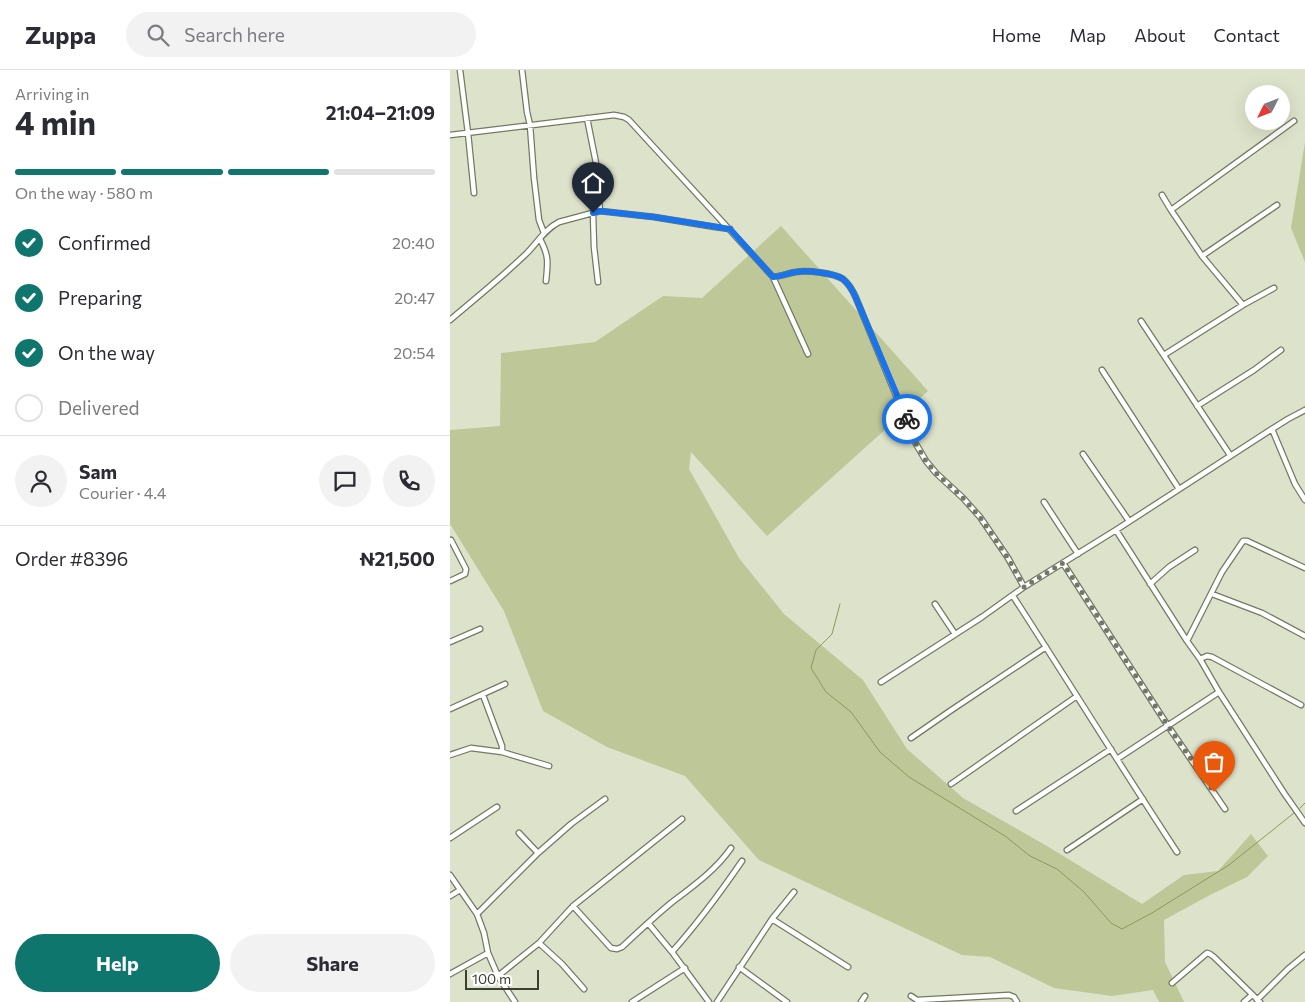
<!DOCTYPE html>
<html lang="en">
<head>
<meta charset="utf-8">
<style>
  body { margin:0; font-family:Commissioner,sans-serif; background:#f2f2f3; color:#2b2b33; height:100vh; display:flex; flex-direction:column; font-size:19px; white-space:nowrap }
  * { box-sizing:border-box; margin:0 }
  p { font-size:16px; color:#7c7c81 }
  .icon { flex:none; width:28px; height:28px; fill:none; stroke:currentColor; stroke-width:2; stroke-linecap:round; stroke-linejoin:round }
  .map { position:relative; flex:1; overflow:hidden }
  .details { display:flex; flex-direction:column; background:#fff; width:450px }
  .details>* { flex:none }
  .needle { width:32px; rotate:228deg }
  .controls { position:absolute; left:795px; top:15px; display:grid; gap:10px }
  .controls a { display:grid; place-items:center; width:45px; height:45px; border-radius:50%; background:#fff; box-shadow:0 5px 20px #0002; font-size:25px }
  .scale { position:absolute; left:15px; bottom:12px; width:74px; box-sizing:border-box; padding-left:5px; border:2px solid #3c3e34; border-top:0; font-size:14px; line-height:18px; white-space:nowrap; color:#3c3e34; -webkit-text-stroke:4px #fff; paint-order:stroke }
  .pin { position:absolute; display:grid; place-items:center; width:42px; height:42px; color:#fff; margin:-51px -21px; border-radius:50% 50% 50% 0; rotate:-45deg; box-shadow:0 0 5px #0007 }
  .pin .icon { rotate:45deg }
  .courier { position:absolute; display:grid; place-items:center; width:50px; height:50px; margin:-25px; border:4px solid #1a73e8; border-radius:50%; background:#fff; color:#222; box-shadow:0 1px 6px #0007 }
  .head em { font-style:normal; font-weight:700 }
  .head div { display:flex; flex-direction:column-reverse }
  .head { display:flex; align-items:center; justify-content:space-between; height:85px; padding:0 15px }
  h1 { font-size:32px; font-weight:700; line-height:38px }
  .bar { display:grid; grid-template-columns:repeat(4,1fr); gap:8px 5px; align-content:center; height:60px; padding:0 15px }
  .bar i { height:6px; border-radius:4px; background:#e1e1e2 }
  .bar .selected { background:#0f766e }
  .bar p { grid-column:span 4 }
  .line { display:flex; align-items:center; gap:12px; padding:0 15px; border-top:1px solid #e1e1e2 }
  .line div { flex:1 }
  .round { display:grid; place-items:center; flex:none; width:52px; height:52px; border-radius:26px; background:#f2f2f3 }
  ol { padding:0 15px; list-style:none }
  li { display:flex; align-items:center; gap:15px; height:55px }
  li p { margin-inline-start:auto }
  li .icon { padding:5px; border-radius:50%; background:#0f766e; color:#fff; stroke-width:4 }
  li:last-child { color:#7c7c81 }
  li i { width:28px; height:28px; border:2px solid #e1e1e2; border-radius:50% }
  .cta { display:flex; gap:10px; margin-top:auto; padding:10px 15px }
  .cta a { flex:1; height:58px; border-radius:30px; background:#0f766e; color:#fff; font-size:20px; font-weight:700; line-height:58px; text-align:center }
  .cta a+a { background:#f2f2f3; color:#2b2b33 }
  header { display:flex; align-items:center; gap:30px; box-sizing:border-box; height:70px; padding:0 25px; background:#fff; border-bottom:1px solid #e1e1e2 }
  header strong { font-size:24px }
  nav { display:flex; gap:28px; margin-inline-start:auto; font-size:18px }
  .search { width:350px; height:45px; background:#f2f2f3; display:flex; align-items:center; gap:12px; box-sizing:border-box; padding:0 18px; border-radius:28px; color:#7c7c81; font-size:19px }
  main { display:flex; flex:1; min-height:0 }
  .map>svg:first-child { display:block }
</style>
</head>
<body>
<header>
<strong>Zuppa</strong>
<div class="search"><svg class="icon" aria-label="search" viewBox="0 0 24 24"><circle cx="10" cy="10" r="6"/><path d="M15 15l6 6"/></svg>Search here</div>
<nav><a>Home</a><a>Map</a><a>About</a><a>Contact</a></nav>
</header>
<main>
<section class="details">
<div class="head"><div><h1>4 min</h1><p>Arriving in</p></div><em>21:04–21:09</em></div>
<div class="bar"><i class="selected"></i><i class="selected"></i><i class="selected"></i><i></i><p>On the way · 580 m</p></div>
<ol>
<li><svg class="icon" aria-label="check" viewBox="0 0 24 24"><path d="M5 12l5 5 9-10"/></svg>Confirmed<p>20:40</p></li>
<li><svg class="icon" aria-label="check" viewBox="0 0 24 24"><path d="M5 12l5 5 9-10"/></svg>Preparing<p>20:47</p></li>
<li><svg class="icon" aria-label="check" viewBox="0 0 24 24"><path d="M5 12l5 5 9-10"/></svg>On the way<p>20:54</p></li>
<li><i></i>Delivered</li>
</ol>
<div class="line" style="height:90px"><a class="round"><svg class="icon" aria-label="person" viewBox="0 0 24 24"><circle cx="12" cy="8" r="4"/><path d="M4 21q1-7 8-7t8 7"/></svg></a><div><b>Sam</b><p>Courier · 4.4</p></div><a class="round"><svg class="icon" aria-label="chat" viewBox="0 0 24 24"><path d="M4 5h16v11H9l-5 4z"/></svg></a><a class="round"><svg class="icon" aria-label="phone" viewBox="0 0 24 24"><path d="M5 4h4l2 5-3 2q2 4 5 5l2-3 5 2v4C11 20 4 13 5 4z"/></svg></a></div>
<div class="line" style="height:65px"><div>Order #8396</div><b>₦21,500</b></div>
<div class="cta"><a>Help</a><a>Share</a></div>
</section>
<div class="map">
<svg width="855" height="932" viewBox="0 0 855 932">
  <rect width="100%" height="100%" fill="#dde3ca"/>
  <!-- green -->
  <path fill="#bec797" d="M 855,72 L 855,192 L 841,158 Z
    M 331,156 L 478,321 L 317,466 L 241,382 L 239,399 L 289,488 L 334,544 L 413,610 L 457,679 L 513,728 L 602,779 L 692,834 L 734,805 L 768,801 L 801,764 L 818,786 L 797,807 L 760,825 L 714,850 L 715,892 L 734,932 L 709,932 L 703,920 L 662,926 L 604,918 L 540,887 L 512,885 L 309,790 L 235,706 L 157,677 L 93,641 L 54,541 L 0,454 L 0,360 L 50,356 L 51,283 L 145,272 L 213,226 L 252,228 Z"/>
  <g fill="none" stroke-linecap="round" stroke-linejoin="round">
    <!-- stream -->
    <path stroke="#8e985d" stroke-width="1" d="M 390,534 L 382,564 L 366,580 L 361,598 L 376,622 L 401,642 L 430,682 L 459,707 L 555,766 L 580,786 L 607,799 L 634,822 L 661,853 L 672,859 L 702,843 L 779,795 L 844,743
      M 850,738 L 855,733"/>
    <!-- minor casing -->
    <g stroke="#747962" stroke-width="7">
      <path id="minor" d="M 10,0 L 18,63 L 24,123
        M 72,0 L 77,42 L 80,55 L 84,108 L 89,150 L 94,163
        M 0,65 L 164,45 L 174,47 L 179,50 L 323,207 L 358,284
        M 712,125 L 721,140 L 752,186 L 793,235
        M 721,140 L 844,51
        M 150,141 L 204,147 L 265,157 L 280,159
        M 143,143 L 144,177 L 148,212
        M 90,169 C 99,186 98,192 96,211
        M 752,186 L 827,135
        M 323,207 C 331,206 339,203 346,202 C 357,200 384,203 393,209 C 399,214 403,221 406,228 L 466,374 L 476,391 L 486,403 L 513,428 L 530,447 L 558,488 L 574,517
        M 0,250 C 26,228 52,207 76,184 C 87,173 95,159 109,152 L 150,141 L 146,93 L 137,48
        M 691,251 L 780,385
        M 714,285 L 793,235 L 824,218
        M 652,300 L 729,419
        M 747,336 L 804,300 L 831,280
        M 822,359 L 838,349 L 855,340
        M 633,384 L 679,451
        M 594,432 L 628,484
        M 666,460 L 737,571 L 750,589 L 769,622 L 834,723 L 855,753
        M 613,493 L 718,656 L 775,739
        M 0,511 L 15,504 L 16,499 L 1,470
        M 700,514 L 719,497 L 745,480
        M 762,524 L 812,543 L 855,566
        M 563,526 C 618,611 671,697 727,782
        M 485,534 L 505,564
        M 737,571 L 772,502 L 793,471 L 797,471 L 855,498
        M 0,572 L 30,559
        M 750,589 L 757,586 L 762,587 L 851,635
        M 431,612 L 532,547 L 574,517 L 666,460 L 822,359 L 845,414 L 855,430
        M 33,625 L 52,676 L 52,682
        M 0,639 L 55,614
        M 461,668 L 500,641 L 596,577
        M 0,685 L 21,678 L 52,682 L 99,696
        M 667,689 L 769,622
        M 501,714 L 627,626
        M 566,741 L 661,679
        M 69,763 L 88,783
        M 0,768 L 47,737
        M 617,780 L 693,729
        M 0,805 L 27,844 L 34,863 L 38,883 L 48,906 L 65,932
        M 0,826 L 10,820
        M 123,836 L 161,878 L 167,879 L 172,877 C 188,862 204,847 221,833 C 242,817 266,800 281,778
        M 27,844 L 88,783 L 121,754 L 155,729
        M 322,849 L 398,897
        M 198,853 L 222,882 L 259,932
        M 89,873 L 112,894 L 134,919
        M 222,882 C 248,853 270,823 292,791
        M 289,897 L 337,932
        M 0,904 L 38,883
        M 48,906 L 89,873 L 123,836 L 232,749
        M 722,913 L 757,883 L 760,884 L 764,887 L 810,932
        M 461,926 L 467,930 L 559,925 L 564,927 L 567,932
        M 807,930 L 838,899 L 855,885
        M 182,932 L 235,898
        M 267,932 L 322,849 L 344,822
        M 411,932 L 415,926
        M 794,932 L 802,925"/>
    </g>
    <!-- minor -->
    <use href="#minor" stroke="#fff" stroke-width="4.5"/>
  </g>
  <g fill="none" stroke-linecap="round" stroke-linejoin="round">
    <!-- done -->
    <path stroke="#747868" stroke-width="5" stroke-dasharray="0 9" d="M 457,349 L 466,374 L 476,391 L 486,403 L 513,428 L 530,447 L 558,488 L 574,517 L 613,493 L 718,656 L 764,722"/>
    <!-- route -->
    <path stroke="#1a73e8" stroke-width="6" d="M 143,143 L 150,141 L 204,147 L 280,159 L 323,207 C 331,206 339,203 346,202 C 357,200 384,203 393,209 C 399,214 403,221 406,228 L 457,349"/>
  </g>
</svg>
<div class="controls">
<a><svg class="needle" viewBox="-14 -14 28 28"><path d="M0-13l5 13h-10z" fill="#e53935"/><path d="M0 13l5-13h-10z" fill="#7c7c81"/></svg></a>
</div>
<div class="scale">100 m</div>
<div class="pin" style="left:764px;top:722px;background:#ea580c"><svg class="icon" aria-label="bag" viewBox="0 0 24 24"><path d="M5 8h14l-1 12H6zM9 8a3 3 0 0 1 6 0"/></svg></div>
<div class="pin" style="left:143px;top:143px;background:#1f2937"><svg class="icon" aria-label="home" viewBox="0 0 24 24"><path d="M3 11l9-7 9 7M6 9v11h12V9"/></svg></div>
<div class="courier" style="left:457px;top:349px"><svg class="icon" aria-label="bike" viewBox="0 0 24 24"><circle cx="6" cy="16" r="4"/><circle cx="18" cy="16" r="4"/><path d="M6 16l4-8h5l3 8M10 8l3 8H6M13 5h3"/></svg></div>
</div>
</main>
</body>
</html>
